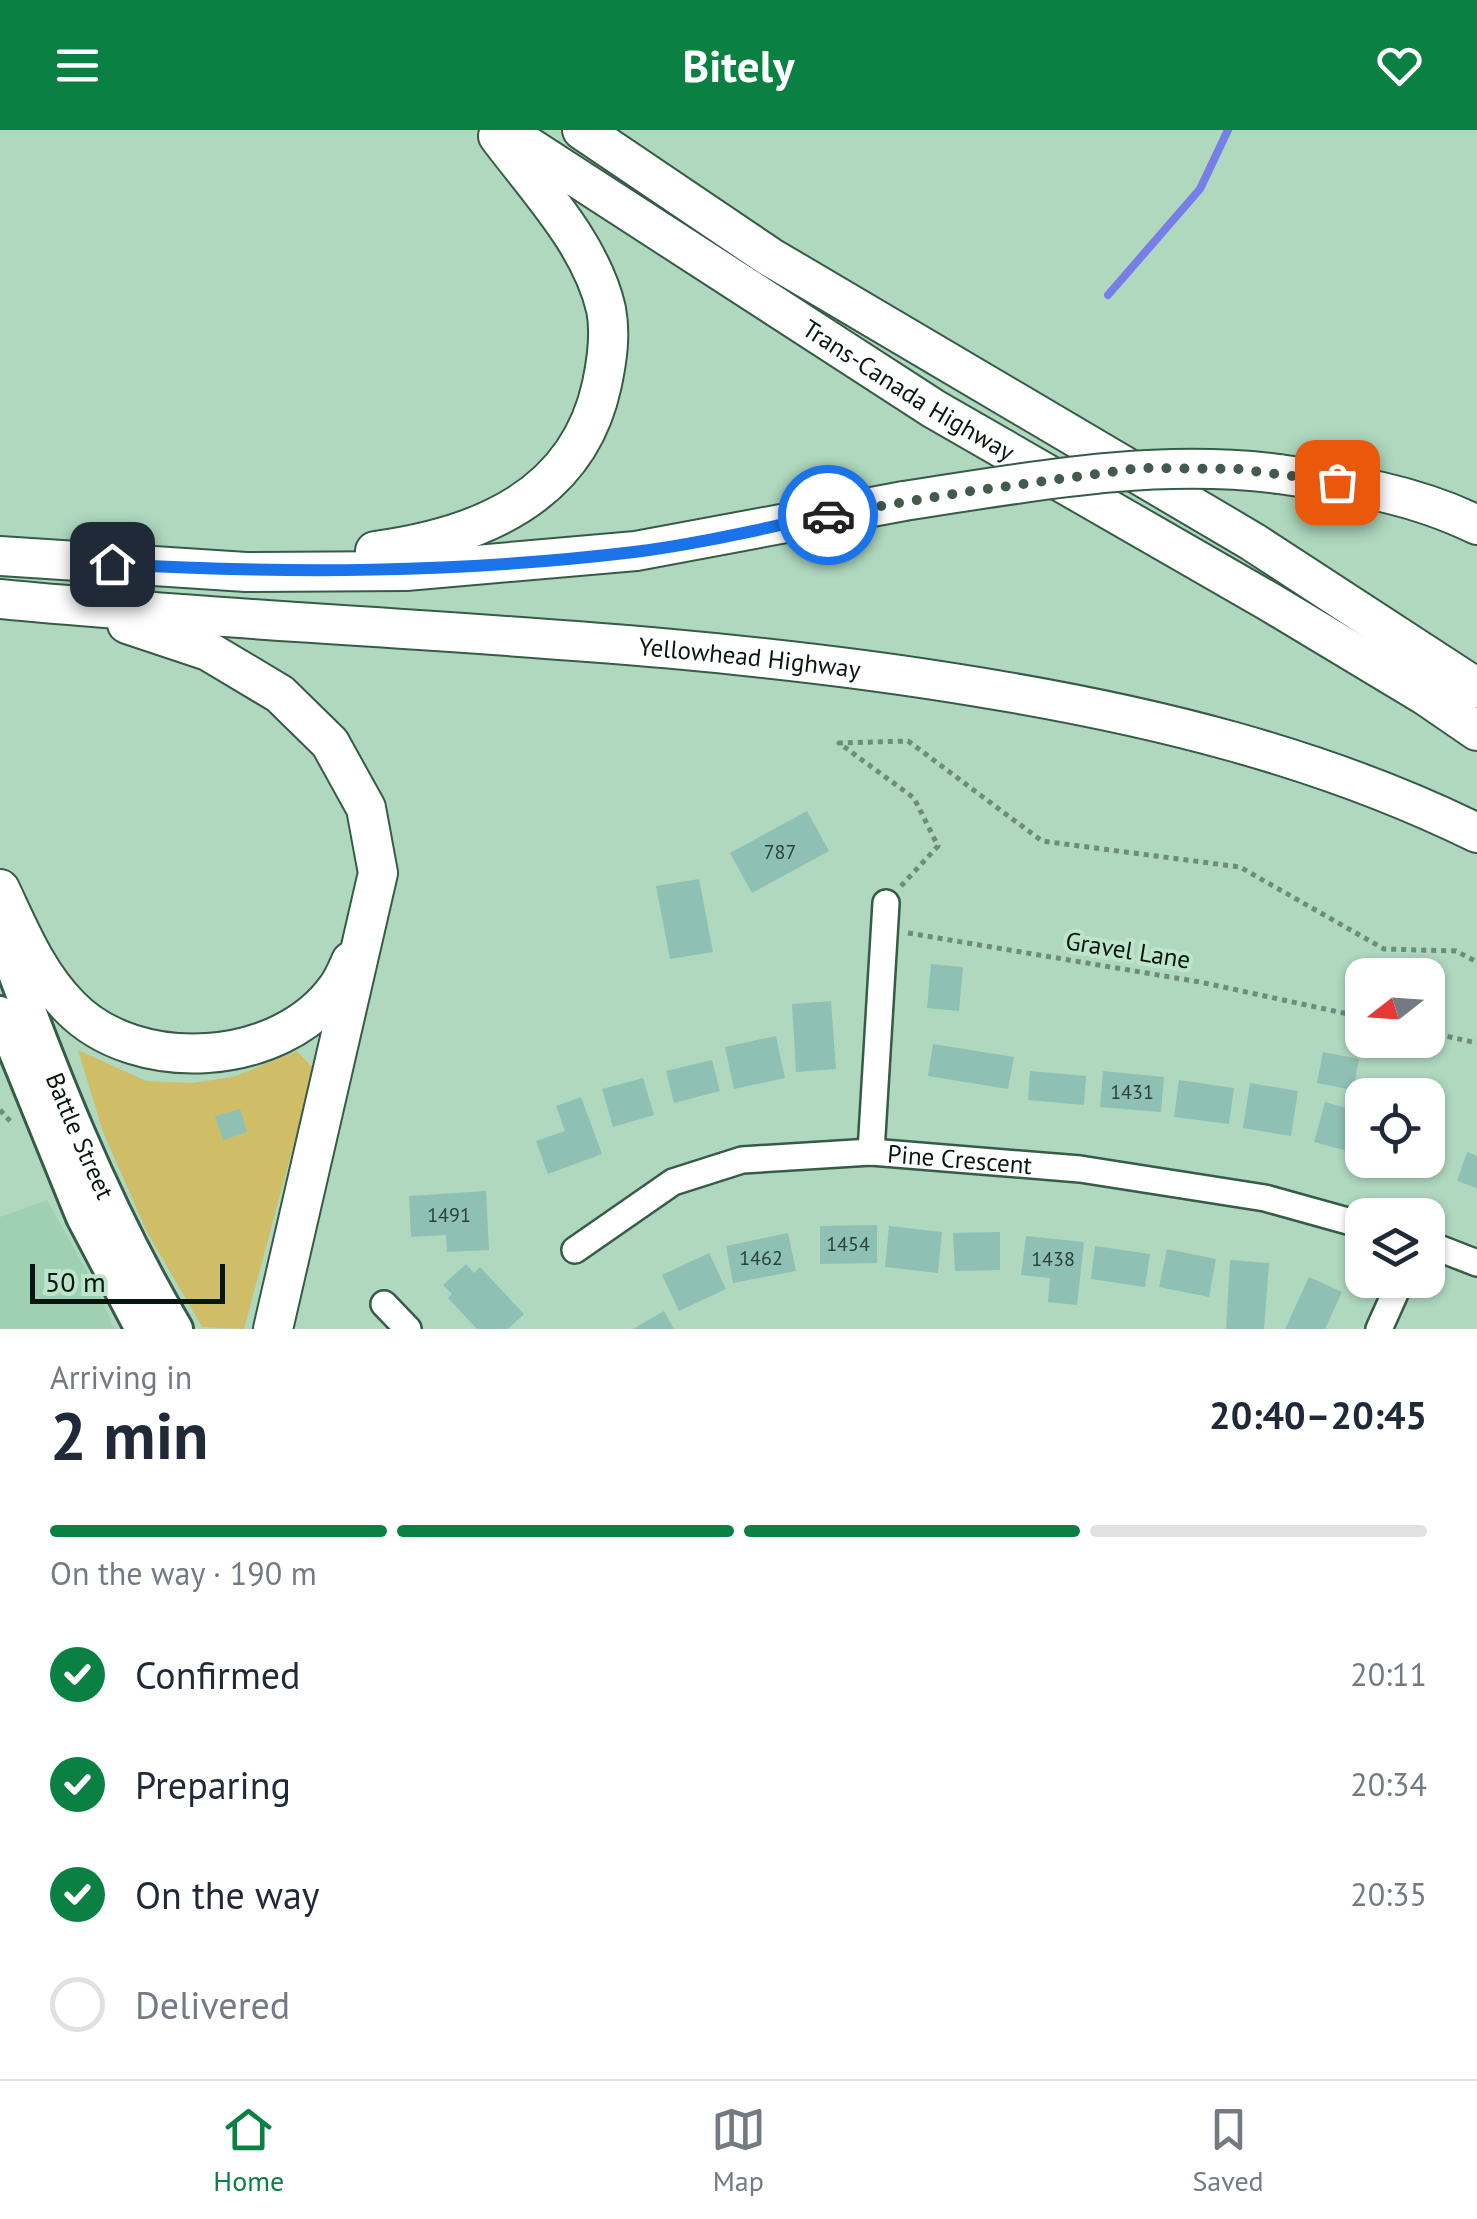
<!DOCTYPE html>
<html lang="en">
<head>
<meta charset="utf-8">
<style>
  body { margin:0; font-family:"PT Sans",sans-serif; background:#f6f6f7; color:#1f2937; height:100vh; display:flex; flex-direction:column; font-size:38px; white-space:nowrap }
  * { box-sizing:border-box; margin:0 }
  p { font-size:32px; color:#747a83 }
  .icon { flex:none; width:55px; height:55px; fill:none; stroke:currentColor; stroke-width:2; stroke-linecap:round; stroke-linejoin:round }
  .map { position:relative; height:1199px; overflow:hidden }
  .panel { display:flex; flex-direction:column; background:#fff; flex:1 }
  .panel>* { flex:none }
  .needle { width:65px; rotate:253deg }
  .controls { position:absolute; left:1345px; top:828px; display:grid; gap:20px }
  .controls a { display:grid; place-items:center; width:100px; height:100px; border-radius:20px; background:#fff; box-shadow:0 2px 8px #0004; font-size:50px }
  .scale { position:absolute; left:30px; bottom:25px; width:195px; box-sizing:border-box; padding-left:10px; border:5px solid #08170e; border-top:0; font-size:28px; line-height:35px; white-space:nowrap; color:#08170e; -webkit-text-stroke:8px #bce5cb; paint-order:stroke }
  .pin { position:absolute; display:grid; place-items:center; width:85px; height:85px; color:#fff; margin:-42px; border-radius:20px; box-shadow:0 5px 15px #0006 }
  .courier { position:absolute; display:grid; place-items:center; width:100px; height:100px; margin:-50px; border:8px solid #1a73e8; border-radius:50%; background:#fff; color:#222; box-shadow:0 2px 12px #0007 }
  .summary em { font-style:normal; font-weight:700 }
  .summary div { display:flex; flex-direction:column-reverse }
  .summary { display:flex; align-items:center; justify-content:space-between; height:170px; padding:0 50px }
  h1 { font-size:65px; font-weight:700; line-height:75px }
  .bar { display:grid; grid-template-columns:repeat(4,1fr); gap:15px 10px; align-content:center; height:120px; padding:0 50px }
  .bar i { height:12px; border-radius:8px; background:#e0e1e3 }
  .bar .active { background:#0b8043 }
  .bar p { grid-column:span 4 }
  ol { padding:0 50px; list-style:none }
  li { display:flex; align-items:center; gap:30px; height:110px }
  li p { margin-inline-start:auto }
  li .icon { padding:10px; border-radius:50%; background:#0b8043; color:#fff; stroke-width:4 }
  li:last-child { color:#747a83 }
  li i { width:55px; height:55px; border:5px solid #e0e1e3; border-radius:50% }
  header { display:flex; justify-content:space-between; align-items:center; height:130px; padding:0 50px; background:#0b8043; color:#fff; font-size:45px; font-weight:700 }
  .tabs { display:flex; justify-content:space-around; align-items:center; height:140px; border-top:2px solid #e0e1e3; background:#fff; font-size:28px; color:#747a83 }
  .tabs a { display:grid; justify-items:center; gap:5px }
  .tabs .active { color:#0b8043 }
  .map>svg:first-child { display:block }
</style>
</head>
<body>
<header><svg class="icon" aria-label="menu" viewBox="0 0 24 24"><path d="M4 6h16M4 12h16M4 18h16"/></svg>Bitely<svg class="icon" aria-label="heart" viewBox="0 0 24 24"><path d="M12 20l-8-8c-3-5 5-10 8-4 3-6 11-1 8 4z"/></svg></header>
<div class="map">
<svg width="1477" height="1199" viewBox="0 0 1477 1199">
  <rect width="100%" height="100%" fill="#afd8bf"/>
  <!-- built -->
  <path fill="#a0d0b2" d="M 47,1070 L 98,1161 L 114,1199 L 0,1199 L 0,1087 Z"/>
  <!-- green -->
  <path fill="#cfbd67" d="M 78,920 L 146,951 L 192,953 L 233,947 L 297,921 L 314,939 L 244,1199 L 202,1197 L 147,1102 L 103,1002 Z"/>
  <g fill="none" stroke-linecap="round" stroke-linejoin="round">
    <!-- stream -->
    <path stroke="#777ee8" stroke-width="8" d="M 1108,165 L 1200,59 L 1228,0"/>
  </g>
  <!-- building -->
  <path fill="#8fc0b4" d="M 807,681 L 829,721 L 752,763 L 730,723 Z
    M 699,749 L 713,822 L 670,829 L 656,756 Z
    M 931,834 L 963,837 L 959,881 L 927,878 Z
    M 831,871 L 836,939 L 796,942 L 792,874 Z
    M 776,906 L 785,948 L 734,959 L 725,917 Z
    M 933,914 L 1014,927 L 1008,959 L 928,946 Z
    M 1323,922 L 1359,929 L 1353,960 L 1317,953 Z
    M 712,930 L 720,961 L 674,973 L 666,941 Z
    M 1030,941 L 1086,946 L 1084,975 L 1028,970 Z
    M 1103,941 L 1164,947 L 1161,982 L 1100,977 Z
    M 643,948 L 654,985 L 613,997 L 602,959 Z
    M 1179,950 L 1234,958 L 1229,994 L 1174,987 Z
    M 1250,953 L 1298,961 L 1291,1006 L 1243,998 Z
    M 581,967 L 602,1024 L 548,1044 L 536,1011 L 565,1001 L 556,976 Z
    M 1325,972 L 1362,982 L 1362,1025 L 1314,1012 Z
    M 240,979 L 247,1002 L 223,1010 L 215,986 Z
    M 1467,1022 L 1477,1026 L 1477,1058 L 1457,1051 Z
    M 486,1061 L 489,1120 L 447,1122 L 446,1105 L 411,1107 L 409,1066 Z
    M 877,1095 L 877,1133 L 820,1134 L 820,1096 Z
    M 889,1096 L 942,1102 L 938,1143 L 885,1137 Z
    M 1000,1102 L 1000,1140 L 955,1141 L 953,1103 Z
    M 788,1103 L 796,1141 L 733,1153 L 726,1116 Z
    M 1026,1106 L 1084,1112 L 1077,1175 L 1048,1172 L 1050,1148 L 1021,1145 Z
    M 1095,1116 L 1150,1124 L 1145,1157 L 1091,1149 Z
    M 1167,1119 L 1216,1129 L 1209,1167 L 1159,1157 Z
    M 709,1123 L 726,1159 L 679,1181 L 662,1145 Z
    M 1230,1130 L 1269,1133 L 1264,1199 L 1226,1199 Z
    M 466,1134 L 474,1143 L 480,1137 L 524,1184 L 508,1199 L 477,1199 L 448,1168 L 452,1164 L 443,1155 Z
    M 1309,1147 L 1342,1162 L 1325,1199 L 1285,1199 Z
    M 664,1181 L 674,1199 L 633,1199 Z"/>
  <g fill="none" stroke-linecap="round" stroke-linejoin="round">
    <!-- minor casing -->
    <g stroke="#365b46" stroke-width="30">
      <g id="minor">
        <path d="M 871,1022 L 886,773"/>
        <path d="M 1428,1114 L 1477,1133"/>
        <path id="s1" d="M 575,1120 L 673,1052 L 742,1030 L 871,1022 L 1080,1039 L 1265,1068 L 1362,1095"/>
        <path d="M 384,1174 L 408,1199"/>
        <path d="M 1379,1199 L 1401,1150"/>
      </g>
    </g>
    <!-- major casing -->
    <g stroke="#365b46" stroke-width="38">
      <g id="major">
        <path id="s2" d="M 0,803 C 50,939 102,1074 176,1199"/>
        <path d="M 0,883 L 83,1087 L 142,1199"/>
      </g>
    </g>
    <!-- highway casing -->
    <g stroke="#365b46" stroke-width="42">
      <g id="highway">
        <path id="s3" d="M 503,0 L 934,279 L 1268,471 L 1426,566 L 1477,601"/>
        <path d="M 582,0 L 770,127 L 1253,412 L 1477,558"/>
        <path d="M 1279,344 C 1348,354 1414,364 1477,395"/>
        <path d="M 375,421 C 479,407 578,367 602,254 C 607,230 611,204 606,179 C 591,114 537,58 498,6"/>
        <path d="M 0,426 L 246,442 L 406,441 L 636,421 L 904,371"/>
        <path id="s4" d="M 0,469 C 326,501 655,503 978,557 C 1150,585 1320,626 1477,703"/>
        <path d="M 127,494 L 208,521 L 280,564 L 330,613 L 366,678 L 378,743 L 273,1199"/>
        <path d="M 0,759 C 20,801 37,844 70,877 C 137,946 281,937 337,858 C 343,850 347,840 351,831"/>
      </g>
    </g>
    <!-- path -->
    <path stroke="#6d8c79" stroke-width="5" stroke-dasharray="5 5" stroke-linecap="butt" d="M 901,756 L 938,716 L 914,668 L 839,613 L 908,611 L 1042,711 L 1240,737 L 1384,819 L 1456,821 L 1477,832
      M 908,803 L 1200,852 L 1362,887
      M 1428,902 L 1477,913
      M 0,980 L 11,992"/>
    <!-- minor -->
    <use href="#minor" stroke="#fff" stroke-width="25"/>
    <!-- major -->
    <use href="#major" stroke="#fff" stroke-width="32"/>
    <!-- highway -->
    <use href="#highway" stroke="#fff" stroke-width="38"/>
    <!-- highway-bridge casing -->
    <g stroke="#365b46" stroke-width="42" stroke-linecap="butt">
      <path id="highway-bridge" d="M 904,371 C 1029,352 1152,328 1279,344"/>
    </g>
    <!-- highway-bridge -->
    <use href="#highway-bridge" stroke="#fff" stroke-width="38"/>
  </g>
  <g fill="none" stroke-linecap="round" stroke-linejoin="round">
    <!-- done -->
    <path stroke="#425b4c" stroke-width="10" stroke-dasharray="0 18" d="M 828,385 L 965,362 L 1140,338 L 1238,339 L 1337,352"/>
    <!-- route -->
    <path stroke="#1a73e8" stroke-width="12" d="M 112,434 C 289,444 458,443 634,422 C 699,414 764,398 828,385"/>
  </g>
  <g text-anchor="middle" stroke-width="8" stroke-linejoin="round" paint-order="stroke">
    <!-- number labels -->
    <g font-size="20" fill="#2a4138">
      <text x="780" y="729">787</text>
      <text x="1132" y="969">1431</text>
      <text x="449" y="1092">1491</text>
      <text x="848" y="1121">1454</text>
      <text x="761" y="1135">1462</text>
      <text x="1053" y="1136">1438</text>
    </g>
    <!-- street labels -->
    <g font-size="25" fill="#08170e" stroke="#bce5cb">
      <text dy="9" stroke="none"><textPath href="#s3" startOffset="482">Trans-Canada Highway</textPath></text>
      <text dy="9" stroke="none"><textPath href="#s4" startOffset="752">Yellowhead Highway</textPath></text>
      <text transform="translate(1128 820) rotate(9)" y="9">Gravel Lane</text>
      <text dy="9" stroke="none"><textPath href="#s2" startOffset="218">Battle Street</textPath></text>
      <text dy="9" stroke="none"><textPath href="#s1" startOffset="410">Pine Crescent</textPath></text>
    </g>
  </g>
</svg>
<div class="controls">
<a><svg class="needle" viewBox="-14 -14 28 28"><path d="M0-13l5 13h-10z" fill="#e53935"/><path d="M0 13l5-13h-10z" fill="#747a83"/></svg></a>
<a><svg class="icon" aria-label="locate" viewBox="0 0 24 24"><circle cx="12" cy="12" r="6"/><path d="M12 2v4M12 18v4M2 12h4M18 12h4"/></svg></a>
<a><svg class="icon" aria-label="layers" viewBox="0 0 24 24"><path d="M12 4l9 5-9 5-9-5zM3 14l9 5 9-5"/></svg></a>
</div>
<div class="scale">50 m</div>
<div class="pin" style="left:1337px;top:352px;background:#ea580c"><svg class="icon" aria-label="bag" viewBox="0 0 24 24"><path d="M5 8h14l-1 12H6zM9 8a3 3 0 0 1 6 0"/></svg></div>
<div class="pin" style="left:112px;top:434px;background:#1f2937"><svg class="icon" aria-label="home" viewBox="0 0 24 24"><path d="M3 11l9-7 9 7M6 9v11h12V9"/></svg></div>
<div class="courier" style="left:828px;top:385px"><svg class="icon" aria-label="car" viewBox="0 0 24 24"><path d="M5 17H2v-5l4-1 3-4h7l3 4 3 1v5h-3M9 17h6M6 11h13"/><circle cx="7" cy="17" r="2"/><circle cx="17" cy="17" r="2"/></svg></div>
</div>
<section class="panel">
<div class="summary"><div><h1>2 min</h1><p>Arriving in</p></div><em>20:40–20:45</em></div>
<div class="bar"><i class="active"></i><i class="active"></i><i class="active"></i><i></i><p>On the way · 190 m</p></div>
<ol>
<li><svg class="icon" aria-label="check" viewBox="0 0 24 24"><path d="M5 12l5 5 9-10"/></svg>Confirmed<p>20:11</p></li>
<li><svg class="icon" aria-label="check" viewBox="0 0 24 24"><path d="M5 12l5 5 9-10"/></svg>Preparing<p>20:34</p></li>
<li><svg class="icon" aria-label="check" viewBox="0 0 24 24"><path d="M5 12l5 5 9-10"/></svg>On the way<p>20:35</p></li>
<li><i></i>Delivered</li>
</ol>
</section>
<nav class="tabs">
<a class="active"><svg class="icon" aria-label="home" viewBox="0 0 24 24"><path d="M3 11l9-7 9 7M6 9v11h12V9"/></svg>Home</a>
<a><svg class="icon" aria-label="map" viewBox="0 0 24 24"><path d="M3 6l6-2 6 2 6-2v14l-6 2-6-2-6 2zM9 4v14M15 6v14"/></svg>Map</a>
<a><svg class="icon" aria-label="saved" viewBox="0 0 24 24"><path d="M7 4h10v16l-5-4-5 4z"/></svg>Saved</a>
</nav>
</body>
</html>
